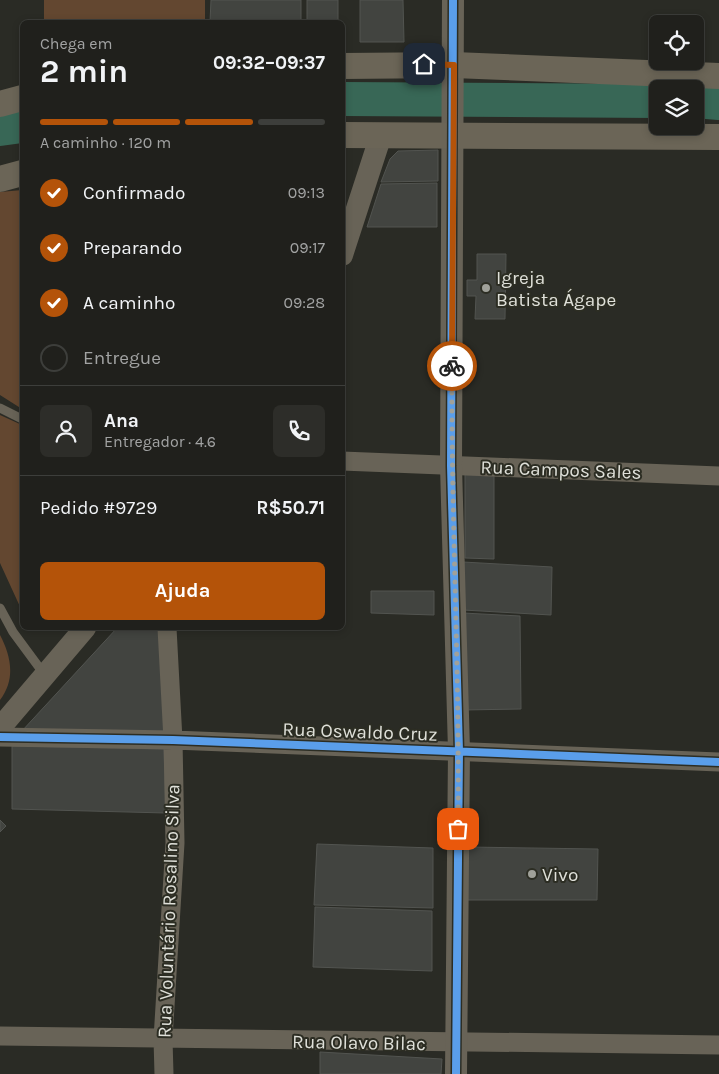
<!DOCTYPE html>
<html lang="pt">
<head>
<meta charset="utf-8">
<style>
  body { margin:0; font-family:Karla,sans-serif; background:#2d2d29; color:#f1f3f6; height:100vh; display:flex; flex-direction:column; font-size:19px; white-space:nowrap }
  * { box-sizing:border-box; margin:0 }
  p { font-size:16px; color:#a2a3a3 }
  .icon { flex:none; width:28px; height:28px; fill:none; stroke:currentColor; stroke-width:2; stroke-linecap:round; stroke-linejoin:round }
  .map { position:relative; flex:1; overflow:hidden }
  .details { position:absolute; left:20px; top:20px; width:325px; height:610px; display:flex; flex-direction:column; background:#20201c; border-radius:8px; box-shadow:0 2px 8px #0003,0 0 0 1px #3d3e3b }
  .details>* { flex:none }
  .controls { position:absolute; left:649px; top:15px; display:grid; gap:10px }
  .controls a { display:grid; place-items:center; width:55px; height:55px; border-radius:8px; background:#20201c; box-shadow:0 2px 8px #0003,0 0 0 1px #3d3e3b; font-size:25px }
  .pin { position:absolute; display:grid; place-items:center; width:42px; height:42px; color:#fff; margin:-21px; border-radius:10px; box-shadow:0 2px 8px #0006 }
  .courier { position:absolute; display:grid; place-items:center; width:50px; height:50px; margin:-25px; border:4px solid #b45309; border-radius:50%; background:#fff; color:#222; box-shadow:0 1px 6px #0007 }
  .head em { font-style:normal; font-weight:700 }
  .head div { display:flex; flex-direction:column-reverse }
  .head { display:flex; align-items:center; justify-content:space-between; height:85px; padding:0 20px }
  h1 { font-size:32px; font-weight:700; line-height:38px }
  .bar { display:grid; grid-template-columns:repeat(4,1fr); gap:8px 5px; align-content:center; height:60px; padding:0 20px }
  .bar i { height:6px; border-radius:4px; background:#3d3e3b }
  .bar .active { background:#b45309 }
  .bar p { grid-column:span 4 }
  .line { display:flex; align-items:center; gap:12px; padding:0 20px; border-top:1px solid #3d3e3b }
  .line div { flex:1 }
  .round { display:grid; place-items:center; flex:none; width:52px; height:52px; border-radius:8px; background:#2d2d29 }
  ol { padding:0 20px; list-style:none }
  li { display:flex; align-items:center; gap:15px; height:55px }
  li p { margin-inline-start:auto }
  li .icon { padding:5px; border-radius:50%; background:#b45309; color:#fff; stroke-width:4 }
  li:last-child { color:#a2a3a3 }
  li i { width:28px; height:28px; border:2px solid #3d3e3b; border-radius:50% }
  .button { display:flex; gap:10px; margin-top:auto; padding:10px 20px }
  .button a { flex:1; height:58px; border-radius:8px; background:#b45309; color:#fff; font-size:20px; font-weight:700; line-height:58px; text-align:center }
  .map>svg:first-child { display:block }
</style>
</head>
<body>
<div class="map">
<svg width="719" height="1074" viewBox="0 0 719 1074">
  <rect width="100%" height="100%" fill="#2a2b25"/>
  <!-- green -->
  <path fill="#634730" d="M 44,0 L 205,0 L 205,22 L 44,22 Z
    M 22,190 L 22,409 L 0,395 L 0,192 Z
    M 0,415 L 22,425 L 22,611 L 0,563 Z
    M 0,635 C 11,656 16,679 0,700 Z"/>
  <g fill="none" stroke-linecap="round" stroke-linejoin="round">
    <!-- river -->
    <path stroke="#386756" stroke-width="34" d="M 342,99 L 658,101
      M 695,101 L 719,103
      M 0,129 L 22,126"/>
  </g>
  <!-- building -->
  <path fill="#424440" stroke="#525450" d="M 211,0 L 301,0 L 301,21 L 210,22 Z
    M 307,0 L 338,0 L 338,22 L 307,22 Z
    M 360,0 L 403,0 L 404,42 L 360,42 Z
    M 438,150 L 438,181 L 381,182 L 390,159 L 398,151 Z
    M 437,183 L 437,227 L 367,227 L 381,184 Z
    M 477,254 L 506,254 L 505,319 L 475,319 L 476,296 L 467,296 L 467,280 L 477,280 Z
    M 465,468 L 494,468 L 494,559 L 465,558 Z
    M 463,562 L 552,567 L 551,615 L 463,610 Z
    M 371,591 L 434,591 L 434,615 L 371,613 Z
    M 463,613 L 520,616 L 521,709 L 463,710 Z
    M 117,628 L 161,628 L 164,734 L 21,732 Z
    M 12,746 L 164,749 L 166,813 L 12,809 Z
    M 0,820 L 6,826 L 0,832 Z
    M 317,844 L 433,848 L 433,908 L 314,905 Z
    M 467,847 L 598,849 L 597,900 L 466,900 Z
    M 315,907 L 432,911 L 432,971 L 313,967 Z
    M 320,1052 L 442,1059 L 441,1074 L 320,1074 Z"/>
  <g fill="none" stroke-linecap="round" stroke-linejoin="round">
    <!-- service -->
    <path stroke="#686357" stroke-width="9" d="M 0,408 L 22,419
      M 0,608 L 13,632 L 44,674"/>
    <!-- minor -->
    <path stroke="#686357" stroke-width="19" d="M 342,461 L 719,476
      M 0,737 L 173,740 L 719,762
      M 0,1036 L 719,1045
      M 164,1074 L 163,1039 L 175,843 L 173,740 L 167,628"/>
    <!-- tertiary -->
    <path stroke="#686357" stroke-width="22" d="M 453,0 L 451,466 L 459,751 L 456,1074
      M 342,255 L 381,135
      M 0,728 L 85,628"/>
    <!-- secondary -->
    <path stroke="#6b6557" stroke-width="26" d="M 342,66 L 454,65 L 719,76
      M 0,104 L 22,98
      M 342,135 L 719,137
      M 0,179 L 22,173"/>
    <!-- cycleway casing -->
    <g stroke="#2c2d23" stroke-width="11">
      <path id="cycleway" d="M 453,0 L 451,466 L 459,751 L 456,1074
        M 0,737 L 173,740 L 719,762"/>
    </g>
    <!-- cycleway -->
    <use href="#cycleway" stroke="#5a9eea" stroke-width="8"/>
  </g>
  <g fill="none" stroke-linecap="round" stroke-linejoin="round">
    <!-- done -->
    <path stroke="#a0a19a" stroke-width="5" stroke-dasharray="0 9" d="M 452,366 C 451,520 460,675 458,829"/>
    <!-- route -->
    <path stroke="#b45309" stroke-width="6" d="M 424,64 L 454,65 L 452,366"/>
  </g>
  <!-- markers -->
  <g fill="#a0a19a" stroke="#2c2d23" stroke-width="2">
    <circle cx="486" cy="288" r="5"/>
    <circle cx="532" cy="874" r="5"/>
  </g>
  <g text-anchor="middle" stroke-width="4" stroke-linejoin="round" paint-order="stroke">
    <!-- poi labels -->
    <g font-size="19" fill="#dfe0d9" stroke="#2c2d23" text-anchor="start">
      <text x="496" y="284">Igreja<tspan x="496" dy="22">Batista Ágape</tspan></text>
      <text x="542" y="881">Vivo</text>
    </g>
    <!-- street labels -->
    <g font-size="19" fill="#dfe0d9" stroke="#2c2d23">
      <text transform="translate(561 469) rotate(2)" y="7">Rua Campos Sales</text>
      <text transform="translate(360 731) rotate(2)" y="7">Rua Oswaldo Cruz</text>
      <text transform="translate(168 911) rotate(-88)" y="7">Rua Voluntário Rosalino Silva</text>
      <text transform="translate(359 1042) rotate(1)" y="7">Rua Olavo Bilac</text>
    </g>
  </g>
</svg>
<div class="controls">
<a><svg class="icon" aria-label="locate" viewBox="0 0 24 24"><circle cx="12" cy="12" r="6"/><path d="M12 2v4M12 18v4M2 12h4M18 12h4"/></svg></a>
<a><svg class="icon" aria-label="layers" viewBox="0 0 24 24"><path d="M12 4l9 5-9 5-9-5zM3 14l9 5 9-5"/></svg></a>
</div>
<div class="pin" style="left:458px;top:829px;background:#ea580c"><svg class="icon" aria-label="bag" viewBox="0 0 24 24"><path d="M5 8h14l-1 12H6zM9 8a3 3 0 0 1 6 0"/></svg></div>
<div class="pin" style="left:424px;top:64px;background:#1f2937"><svg class="icon" aria-label="home" viewBox="0 0 24 24"><path d="M3 11l9-7 9 7M6 9v11h12V9"/></svg></div>
<div class="courier" style="left:452px;top:366px"><svg class="icon" aria-label="bike" viewBox="0 0 24 24"><circle cx="6" cy="16" r="4"/><circle cx="18" cy="16" r="4"/><path d="M6 16l4-8h5l3 8M10 8l3 8H6M13 5h3"/></svg></div>
<section class="details">
<div class="head"><div><h1>2 min</h1><p>Chega em</p></div><em>09:32–09:37</em></div>
<div class="bar"><i class="active"></i><i class="active"></i><i class="active"></i><i></i><p>A caminho · 120 m</p></div>
<ol>
<li><svg class="icon" aria-label="check" viewBox="0 0 24 24"><path d="M5 12l5 5 9-10"/></svg>Confirmado<p>09:13</p></li>
<li><svg class="icon" aria-label="check" viewBox="0 0 24 24"><path d="M5 12l5 5 9-10"/></svg>Preparando<p>09:17</p></li>
<li><svg class="icon" aria-label="check" viewBox="0 0 24 24"><path d="M5 12l5 5 9-10"/></svg>A caminho<p>09:28</p></li>
<li><i></i>Entregue</li>
</ol>
<div class="line" style="height:90px"><a class="round"><svg class="icon" aria-label="person" viewBox="0 0 24 24"><circle cx="12" cy="8" r="4"/><path d="M4 21q1-7 8-7t8 7"/></svg></a><div><b>Ana</b><p>Entregador · 4.6</p></div><a class="round"><svg class="icon" aria-label="phone" viewBox="0 0 24 24"><path d="M5 4h4l2 5-3 2q2 4 5 5l2-3 5 2v4C11 20 4 13 5 4z"/></svg></a></div>
<div class="line" style="height:65px"><div>Pedido #9729</div><b>R$50.71</b></div>
<div class="button"><a>Ajuda</a></div>
</section>
</div>
</body>
</html>
